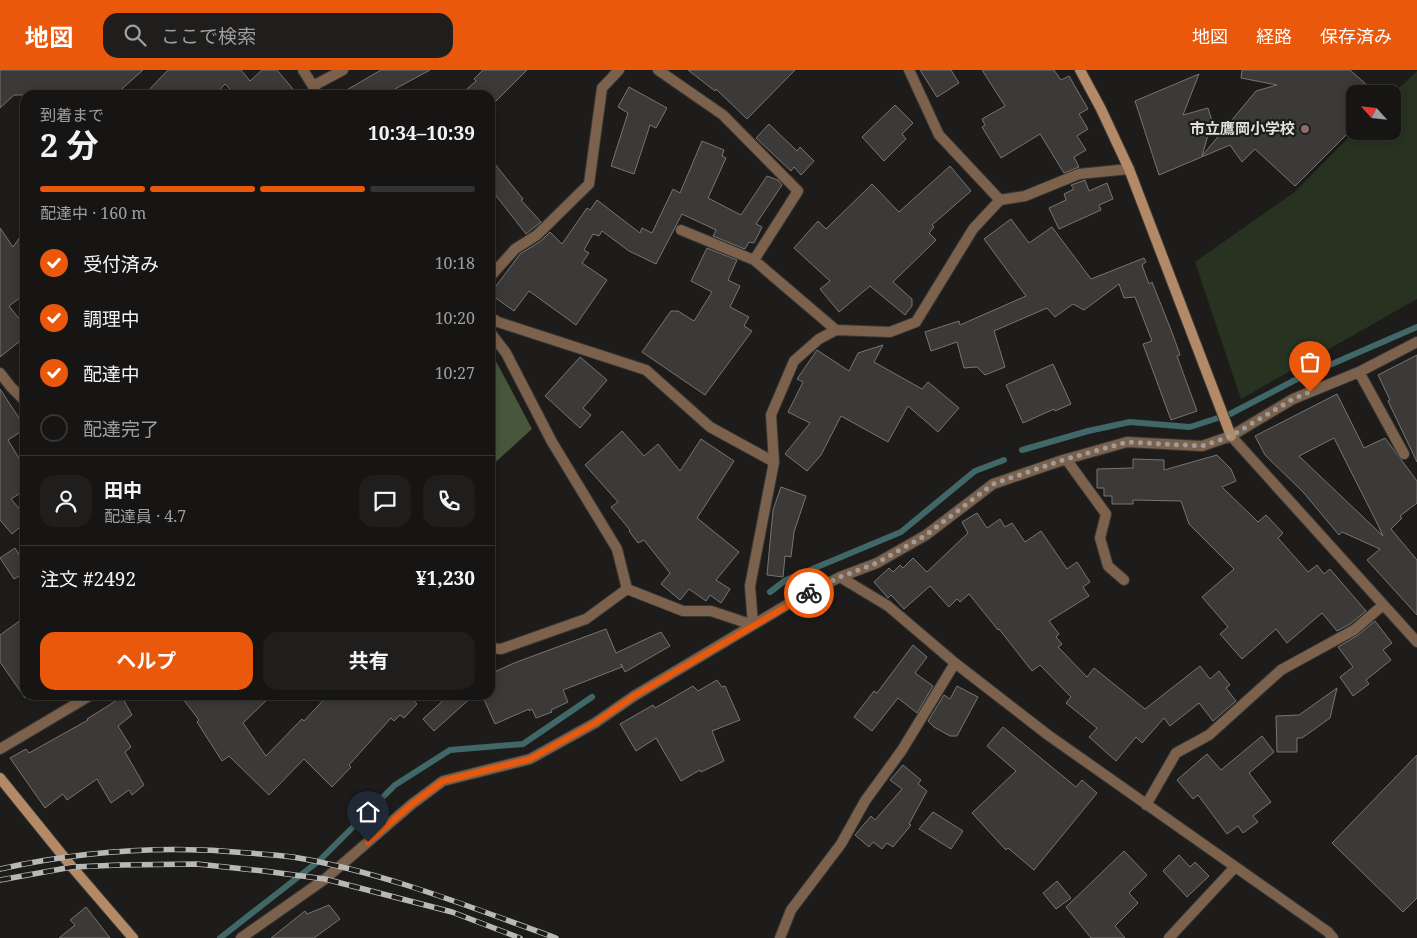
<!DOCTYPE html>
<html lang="ja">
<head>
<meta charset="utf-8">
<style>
  body { margin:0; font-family:"Noto Serif","Noto Sans JP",serif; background:#1f1e1d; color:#f1f3f6; height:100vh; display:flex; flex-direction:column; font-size:19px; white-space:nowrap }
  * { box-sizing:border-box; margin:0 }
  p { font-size:16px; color:#9e9fa0 }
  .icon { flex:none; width:28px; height:28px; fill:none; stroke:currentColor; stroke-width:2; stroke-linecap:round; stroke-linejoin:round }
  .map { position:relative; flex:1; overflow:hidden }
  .details { position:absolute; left:20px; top:20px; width:475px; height:610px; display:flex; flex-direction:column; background:#161514; border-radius:15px; box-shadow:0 2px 12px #0003,0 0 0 1px #353434 }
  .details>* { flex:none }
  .needle { width:32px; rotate:297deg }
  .buttons { position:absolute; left:1346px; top:15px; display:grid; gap:10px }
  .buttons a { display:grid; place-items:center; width:55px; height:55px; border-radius:10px; background:#161514; box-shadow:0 2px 12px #0003,0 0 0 1px #353434; font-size:25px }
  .pin { position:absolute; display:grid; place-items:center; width:42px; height:42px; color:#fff; margin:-51px -21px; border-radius:50% 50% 50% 0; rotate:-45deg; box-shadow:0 0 5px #0007 }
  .pin .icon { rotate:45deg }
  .courier { position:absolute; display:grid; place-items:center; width:50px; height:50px; margin:-25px; border:4px solid #ea580c; border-radius:50%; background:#fff; color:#222; box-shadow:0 1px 6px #0007 }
  .head em { font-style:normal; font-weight:700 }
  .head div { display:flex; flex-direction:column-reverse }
  .head { display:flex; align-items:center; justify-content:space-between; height:85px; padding:0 20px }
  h1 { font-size:32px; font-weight:700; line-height:38px }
  .bar { display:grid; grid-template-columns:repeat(4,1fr); gap:8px 5px; align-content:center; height:60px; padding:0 20px }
  .bar i { height:6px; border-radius:4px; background:#353434 }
  .bar .selected { background:#ea580c }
  .bar p { grid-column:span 4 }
  .line { display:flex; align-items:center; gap:12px; padding:0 20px; border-top:1px solid #353434 }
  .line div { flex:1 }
  .round { display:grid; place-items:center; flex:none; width:52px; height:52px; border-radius:15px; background:#1f1e1d }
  ol { padding:0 20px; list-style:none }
  li { display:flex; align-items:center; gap:15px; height:55px }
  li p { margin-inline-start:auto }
  li .icon { padding:5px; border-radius:50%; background:#ea580c; color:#fff; stroke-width:4 }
  li:last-child { color:#9e9fa0 }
  li i { width:28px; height:28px; border:2px solid #353434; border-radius:50% }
  .primary-button { display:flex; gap:10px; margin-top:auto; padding:10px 20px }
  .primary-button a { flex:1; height:58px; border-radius:15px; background:#ea580c; color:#fff; font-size:20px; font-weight:700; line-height:58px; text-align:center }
  .primary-button a+a { background:#1f1e1d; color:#f1f3f6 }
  header { display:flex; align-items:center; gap:30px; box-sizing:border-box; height:70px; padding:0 25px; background:#ea580c; color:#fff }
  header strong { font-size:24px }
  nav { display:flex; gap:28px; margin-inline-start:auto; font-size:18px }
  .search { width:350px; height:45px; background:#1f1e1d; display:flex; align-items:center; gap:12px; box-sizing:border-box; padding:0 18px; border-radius:15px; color:#9e9fa0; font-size:19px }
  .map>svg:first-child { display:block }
</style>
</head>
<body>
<header>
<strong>地図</strong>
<div class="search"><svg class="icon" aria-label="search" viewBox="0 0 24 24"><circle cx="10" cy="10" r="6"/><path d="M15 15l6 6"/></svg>ここで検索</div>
<nav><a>地図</a><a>経路</a><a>保存済み</a></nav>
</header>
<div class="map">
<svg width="1417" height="868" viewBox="0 0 1417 868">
  <rect width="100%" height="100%" fill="#1d1c1a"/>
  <!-- green -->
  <path fill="#283221" d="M 1417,1 L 1417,229 L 1241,329 L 1195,192 L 1296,121 L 1355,61 L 1392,61 L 1393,24 Z"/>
  <!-- forest -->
  <path fill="#48573c" d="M 490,280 L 532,359 L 490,397 Z"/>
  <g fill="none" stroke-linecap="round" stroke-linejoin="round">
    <!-- stream -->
    <path stroke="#406868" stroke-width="6" d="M 1022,380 L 1088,361 L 1130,352 L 1190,357 L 1230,344 L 1295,310 L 1417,257
      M 770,522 L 786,510 L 901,462 L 975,401 L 1004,390
      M 220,868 L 320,790 L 395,715 L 450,680 L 523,674 L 592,627"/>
  </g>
  <!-- building -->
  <path fill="#3c3a38" stroke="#767572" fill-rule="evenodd" d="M 0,0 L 143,0 L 115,25 L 14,25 L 0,38 Z
    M 168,0 L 241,0 L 250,11 L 262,0 L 277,0 L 298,25 L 234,25 L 235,24 L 225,14 L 215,25 L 144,25 Z
    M 381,0 L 430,0 L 384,25 L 338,25 Z
    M 483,0 L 527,0 L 490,37 L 490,25 L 460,25 L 476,11 L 474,9 Z
    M 688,0 L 795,0 L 747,49 L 716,19 L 715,21 Z
    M 920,0 L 951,0 L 959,13 L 937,27 Z
    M 982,0 L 1054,0 L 1061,10 L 1069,6 L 1088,39 L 1079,44 L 1088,59 L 1077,66 L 1086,80 L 1074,87 L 1079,97 L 1064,103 L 1040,64 L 1001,88 L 982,57 L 985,55 L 982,49 L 1005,36 Z
    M 1242,0 L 1350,0 L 1377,24 L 1355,24 L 1355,56 L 1295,116 L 1255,79 L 1242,92 L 1230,75 L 1159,105 L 1135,31 L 1199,4 L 1183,45 L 1208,38 L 1212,51 L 1202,86 L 1256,21 L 1277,15 L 1241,8 Z
    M 629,17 L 667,38 L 656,58 L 650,55 L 634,104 L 611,96 L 628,43 L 618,37 Z
    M 895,35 L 913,53 L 902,64 L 906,69 L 884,91 L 862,67 Z
    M 769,54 L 797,81 L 800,77 L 814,91 L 801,105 L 794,97 L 791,101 L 756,68 Z
    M 702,71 L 724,80 L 722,86 L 726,88 L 708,128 L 741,145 L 767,106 L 778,110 L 782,115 L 756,154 L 762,157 L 754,173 L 749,172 L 745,179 L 742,178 L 713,166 L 716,160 L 682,144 L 656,194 L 629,181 L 602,161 L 599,166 L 593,164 L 584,180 L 589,183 L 582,193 L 607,210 L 576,255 L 529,221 L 514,241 L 490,224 L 520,184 L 541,171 L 550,162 L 562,174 L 587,138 L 590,140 L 597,130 L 640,163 L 642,158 L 652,163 L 673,119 L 680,123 Z
    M 490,88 L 523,129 L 521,130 L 541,152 L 526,164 L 490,118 Z
    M 950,96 L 971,121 L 932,155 L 934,157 L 929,163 L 936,170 L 893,212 L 912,229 L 912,236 L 905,245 L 870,216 L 839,242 L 820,219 L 830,211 L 794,178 L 818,151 L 826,159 L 872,114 L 899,142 Z
    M 1085,110 L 1089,121 L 1107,113 L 1113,129 L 1099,135 L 1101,140 L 1059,159 L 1049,138 L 1066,130 L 1064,124 L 1074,119 L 1071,115 Z
    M 1011,149 L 1029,173 L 1052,157 L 1091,209 L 1144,188 L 1146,192 L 1142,195 L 1149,214 L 1152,212 L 1173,265 L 1180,285 L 1177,286 L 1197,341 L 1171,350 L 1143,274 L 1152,271 L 1135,227 L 1124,228 L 1119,214 L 1084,240 L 1073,234 L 1055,247 L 1047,238 L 994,261 L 1005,297 L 985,305 L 977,297 L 964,298 L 957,272 L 931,281 L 925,262 L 959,251 L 960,255 L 1026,226 L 984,169 Z
    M 0,158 L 13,177 L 25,160 L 25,224 L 9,236 L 25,256 L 25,267 L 0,287 Z
    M 707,178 L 737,190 L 728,210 L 740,216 L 730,237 L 749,247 L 744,256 L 752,261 L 705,325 L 642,282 L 671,241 L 678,241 L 694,251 L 712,222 L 691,211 Z
    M 883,275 L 874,292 L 922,319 L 928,312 L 959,338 L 938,362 L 908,336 L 888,372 L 841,346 L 821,385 L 807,401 L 785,384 L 810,353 L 788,342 L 803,312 L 797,309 L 817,280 L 849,301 L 858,283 Z
    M 1417,285 L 1417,392 L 1388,331 L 1390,330 L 1378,305 Z
    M 580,287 L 607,310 L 583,338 L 591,345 L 580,358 L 545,326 Z
    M 1053,294 L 1071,334 L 1055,341 L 1054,339 L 1023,353 L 1006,315 Z
    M 0,319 L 25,357 L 25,359 L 8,370 L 25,398 L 25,420 L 11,429 L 25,445 L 25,453 L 12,464 L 0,450 Z
    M 1337,324 L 1364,378 L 1385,368 L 1417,411 L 1417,433 L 1400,446 L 1402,448 L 1391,459 L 1417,490 L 1417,545 L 1367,490 L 1380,479 L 1342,462 L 1339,465 L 1303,422 L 1265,385 L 1255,366 ZM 1334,368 L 1377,453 L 1383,466 L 1299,386 Z
    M 622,361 L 644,386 L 658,374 L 680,401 L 701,369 L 734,391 L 697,448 L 739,482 L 716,510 L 730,519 L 721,533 L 710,525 L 706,531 L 689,519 L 680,530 L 661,514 L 670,503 L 644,470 L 638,473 L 629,461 L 630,460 L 611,437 L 618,432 L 585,395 Z
    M 1217,385 L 1231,399 L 1236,411 L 1222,417 L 1258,452 L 1266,445 L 1283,463 L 1278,468 L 1308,502 L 1317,495 L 1324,504 L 1330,499 L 1366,541 L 1350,554 L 1337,561 L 1322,543 L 1287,573 L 1276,559 L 1242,589 L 1220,564 L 1228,557 L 1202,527 L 1234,499 L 1189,454 L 1181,431 L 1133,430 L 1133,434 L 1112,434 L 1112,426 L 1104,426 L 1104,418 L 1097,418 L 1097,399 L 1133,398 L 1133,389 L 1164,390 L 1164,400 Z
    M 781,417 L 806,426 L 794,462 L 791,487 L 785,486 L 783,507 L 767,505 L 773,440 Z
    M 977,443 L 987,458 L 1000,449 L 1005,457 L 1012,453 L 1025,472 L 1041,461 L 1067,499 L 1077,492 L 1090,512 L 1083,517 L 1089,526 L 1049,551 L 1059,564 L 1056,567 L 1062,574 L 1058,577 L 1087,607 L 1094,598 L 1145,639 L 1200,596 L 1210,609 L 1219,601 L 1230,615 L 1226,618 L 1236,631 L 1213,651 L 1199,633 L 1170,656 L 1164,648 L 1142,673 L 1136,667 L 1116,691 L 1089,667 L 1097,658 L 1066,633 L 1071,627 L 1040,595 L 1032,601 L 999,559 L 998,560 L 969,524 L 960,532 L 957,529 L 949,537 L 930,516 L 904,539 L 891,525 L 888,528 L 874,512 L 889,498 L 893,502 L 900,495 L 903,498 L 913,488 L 927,502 L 968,463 L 962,452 Z
    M 15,478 L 25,494 L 25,503 L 14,509 L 0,488 Z
    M 25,547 L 25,628 L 0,592 L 0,565 Z
    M 1375,551 L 1392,573 L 1383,580 L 1391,590 L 1366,610 L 1369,614 L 1353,626 L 1340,607 L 1353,597 L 1338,577 L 1358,565 Z
    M 606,559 L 616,583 L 661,562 L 670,576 L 625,602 L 621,594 L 622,597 L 563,620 L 568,632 L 551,640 L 552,642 L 536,648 L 532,639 L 529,641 L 529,639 L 495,654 L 482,625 L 490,625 L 490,604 L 514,593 Z
    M 913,575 L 927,587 L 915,603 L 933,616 L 917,643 L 898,628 L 872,661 L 854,647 L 874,621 L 877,623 Z
    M 717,610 L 722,617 L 725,616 L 740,650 L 712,661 L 724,691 L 701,702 L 700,700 L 681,711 L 656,668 L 636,681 L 620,654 L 653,635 L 655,638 L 693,616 L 698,621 Z
    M 957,616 L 978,627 L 957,666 L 950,666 L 934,657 L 928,651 L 944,625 L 950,629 Z
    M 1337,618 L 1330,648 L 1302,668 L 1297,668 L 1297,682 L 1277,682 L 1276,646 L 1299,645 Z
    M 180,625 L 272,625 L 243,653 L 266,686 L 302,649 L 304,651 L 328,625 L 417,625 L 413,630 L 417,634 L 404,648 L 400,645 L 394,651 L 391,648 L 349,695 L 351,697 L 332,717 L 304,689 L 269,725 L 229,686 L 222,691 L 197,652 L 199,650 Z
    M 449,625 L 474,625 L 434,661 L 423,649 Z
    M 122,627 L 132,645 L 118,656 L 131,677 L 125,682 L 144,715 L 132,725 L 129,720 L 111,733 L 97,709 L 67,730 L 63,724 L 45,738 L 10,688 L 26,679 L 29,683 L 88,650 L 87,649 Z
    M 1003,657 L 1076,717 L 1082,710 L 1097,723 L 1034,800 L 1008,778 L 1006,780 L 972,743 L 1016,701 L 987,676 Z
    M 1262,666 L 1274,682 L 1249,703 L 1271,732 L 1253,746 L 1258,752 L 1243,763 L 1238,756 L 1227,764 L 1198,725 L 1193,729 L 1177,710 L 1207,684 L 1221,700 Z
    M 1417,685 L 1417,828 L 1403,842 L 1332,773 Z
    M 903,695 L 921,710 L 918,714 L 927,721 L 909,754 L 911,755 L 893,777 L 887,773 L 882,779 L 873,772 L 869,777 L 855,765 L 871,746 L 875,750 L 902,719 L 890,710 Z
    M 933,742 L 963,761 L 951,779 L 919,759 Z
    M 1124,781 L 1147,805 L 1129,823 L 1138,833 L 1115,856 L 1125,868 L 1091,868 L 1066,837 Z
    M 1179,785 L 1190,797 L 1195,792 L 1209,806 L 1187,827 L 1163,801 Z
    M 1057,811 L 1071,828 L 1056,839 L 1043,823 Z
    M 329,835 L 340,849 L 314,868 L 271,868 L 305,841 L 307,844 Z
    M 86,837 L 110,868 L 59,868 L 75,855 L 70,850 Z"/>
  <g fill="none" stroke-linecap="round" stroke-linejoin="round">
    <!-- street casing -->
    <g stroke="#383836" stroke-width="12">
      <path id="street" d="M 303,0 L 313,16 L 317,25
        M 658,0 L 723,45 L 798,121 L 754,190
        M 909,0 L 939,65 L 1000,130
        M 313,16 L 343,0
        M 681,160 L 754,190 L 836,260
        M 490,207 L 515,179 L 537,165 L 589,114 L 602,18 L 619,0
        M 490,247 L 498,252 L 646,300 L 710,357 L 774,392
        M 490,262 L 506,283 L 552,372 L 617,479 L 627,519
        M 1359,302 L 1404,384
        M 0,303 L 11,317 L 25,331
        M 1231,366 L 1417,572
        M 1066,389 L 1106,444 L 1100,468 L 1108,496 L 1124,510
        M 840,507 L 888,536 L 955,593 L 1048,665 L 1328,862 L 1333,868
        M 490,578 L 501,579 L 586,549 L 627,519 L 683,541 L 711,541 L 753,555 L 750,516 L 774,392 L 771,345 L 794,291 L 819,269 L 836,260 L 890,262 L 916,252 L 973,159 L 1000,130 L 1025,126 L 1079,104 L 1129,99
        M 0,679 L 91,625
        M 1146,735 L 1176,683 L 1209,665 L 1281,600 L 1354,560 L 1383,535
        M 241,868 L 325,809 L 412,734 L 443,711 L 530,689 L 595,653 L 634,626 L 795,530 L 840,507 L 877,493 L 926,465 L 993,414 L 1063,390 L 1127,372 L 1202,376 L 1231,366 L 1293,329 L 1359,302 L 1417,272
        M 780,868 L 791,840 L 841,774 L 865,731 L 902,680 L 955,593
        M 1169,868 L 1235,797"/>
    </g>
    <!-- secondary casing -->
    <g stroke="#383836" stroke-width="12">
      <path id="secondary" d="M 1080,0 L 1101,39 L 1129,99 L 1231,366
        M 0,708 L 72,797 L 133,868"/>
    </g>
    <!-- street -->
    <use href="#street" stroke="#7c624c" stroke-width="10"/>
    <!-- secondary -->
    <use href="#secondary" stroke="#b48966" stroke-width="10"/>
    <!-- rail casing -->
    <g stroke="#b8b8b6" stroke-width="5.5">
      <path id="rail" d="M 0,799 C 82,781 164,775 248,783 C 262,784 278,785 293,787 C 383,802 470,837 556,868
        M 0,810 L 72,797 L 120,795 L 197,794 L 264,801 L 325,809 L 452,842 L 520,868"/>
    </g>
    <!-- rail -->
    <use href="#rail" stroke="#1d1c1a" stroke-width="4" stroke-dasharray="11" stroke-linecap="butt"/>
  </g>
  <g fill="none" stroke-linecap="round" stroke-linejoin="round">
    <!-- done -->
    <path stroke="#9c9c9a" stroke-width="5" stroke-dasharray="0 9" d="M 809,523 L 840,507 L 877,493 L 926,465 L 993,414 L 1063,390 L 1127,372 L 1202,376 L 1231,366 L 1293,329 L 1310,322"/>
    <!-- route -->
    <path stroke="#ea580c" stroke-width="6" d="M 368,772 L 412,734 L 443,711 L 530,689 L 595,653 L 634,626 L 809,523"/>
  </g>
  <!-- markers -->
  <circle fill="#8d6e63" stroke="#1d1c1a" stroke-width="2" cx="1305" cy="59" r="5"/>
  <g text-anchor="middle" stroke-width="4.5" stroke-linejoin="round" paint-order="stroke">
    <!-- poi labels -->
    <g font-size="15" font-weight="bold" fill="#e1e1df" stroke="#1d1c1a" text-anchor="end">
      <text x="1295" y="64">市立鷹岡小学校</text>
    </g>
  </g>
</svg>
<div class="buttons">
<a><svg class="needle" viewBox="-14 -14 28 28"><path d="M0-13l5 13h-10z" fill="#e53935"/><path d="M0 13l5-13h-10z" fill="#9e9fa0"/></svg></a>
</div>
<div class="pin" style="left:1310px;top:322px;background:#ea580c"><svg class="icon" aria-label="bag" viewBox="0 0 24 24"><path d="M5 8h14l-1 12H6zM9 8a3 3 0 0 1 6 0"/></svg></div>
<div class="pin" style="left:368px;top:772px;background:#1f2937"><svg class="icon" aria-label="home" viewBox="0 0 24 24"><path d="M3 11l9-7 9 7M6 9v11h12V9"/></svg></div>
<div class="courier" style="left:809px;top:523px"><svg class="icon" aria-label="bike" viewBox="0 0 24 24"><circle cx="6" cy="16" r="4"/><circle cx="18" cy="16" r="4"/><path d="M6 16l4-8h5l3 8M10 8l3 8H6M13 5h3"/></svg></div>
<section class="details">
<div class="head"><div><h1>2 分</h1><p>到着まで</p></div><em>10:34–10:39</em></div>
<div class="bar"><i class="selected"></i><i class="selected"></i><i class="selected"></i><i></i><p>配達中 · 160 m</p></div>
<ol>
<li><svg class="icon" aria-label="check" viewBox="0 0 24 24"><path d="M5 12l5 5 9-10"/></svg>受付済み<p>10:18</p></li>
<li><svg class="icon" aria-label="check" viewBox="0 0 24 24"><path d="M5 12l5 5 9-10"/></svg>調理中<p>10:20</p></li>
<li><svg class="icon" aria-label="check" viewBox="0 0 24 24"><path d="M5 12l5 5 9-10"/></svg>配達中<p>10:27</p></li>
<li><i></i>配達完了</li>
</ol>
<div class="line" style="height:90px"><a class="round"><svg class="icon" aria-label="person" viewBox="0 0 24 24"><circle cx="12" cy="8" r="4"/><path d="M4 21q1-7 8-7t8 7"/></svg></a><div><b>田中</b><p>配達員 · 4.7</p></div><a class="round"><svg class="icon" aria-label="chat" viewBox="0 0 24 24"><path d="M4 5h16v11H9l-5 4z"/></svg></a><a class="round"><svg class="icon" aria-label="phone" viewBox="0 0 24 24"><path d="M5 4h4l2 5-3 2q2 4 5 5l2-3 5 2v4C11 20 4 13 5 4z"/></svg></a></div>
<div class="line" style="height:65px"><div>注文 #2492</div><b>¥1,230</b></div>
<div class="primary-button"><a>ヘルプ</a><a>共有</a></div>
</section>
</div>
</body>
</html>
